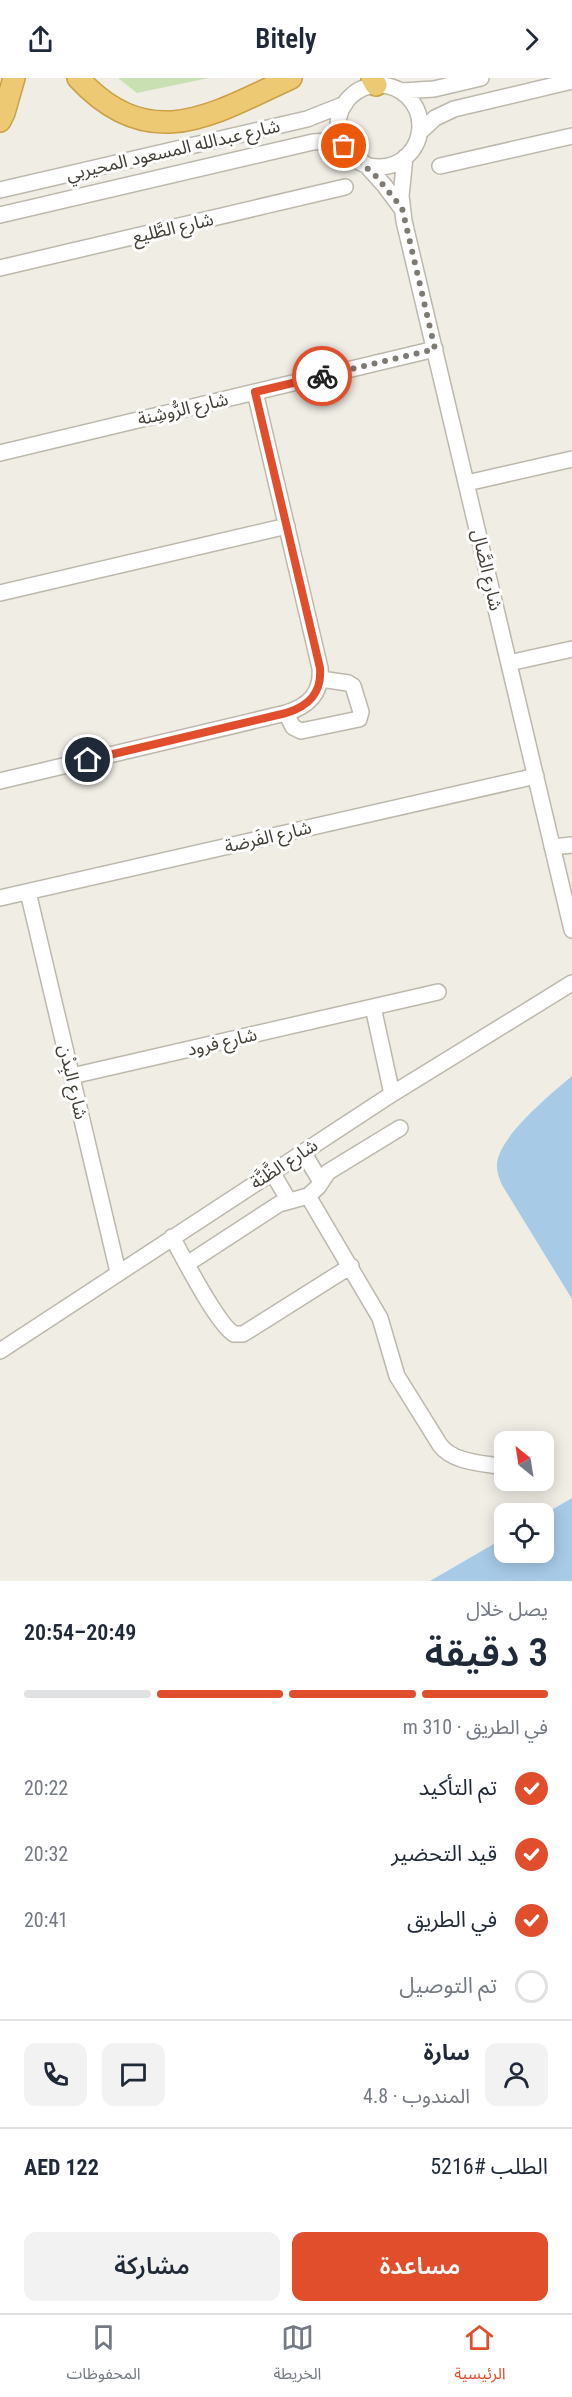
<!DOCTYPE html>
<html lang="ar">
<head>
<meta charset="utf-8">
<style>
  body { margin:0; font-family:"Roboto Condensed","Noto Sans Arabic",sans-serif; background:#f2f2f3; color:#1f2937; direction:rtl; height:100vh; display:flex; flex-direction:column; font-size:22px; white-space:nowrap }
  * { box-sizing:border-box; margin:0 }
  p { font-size:20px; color:#747a83 }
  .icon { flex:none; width:33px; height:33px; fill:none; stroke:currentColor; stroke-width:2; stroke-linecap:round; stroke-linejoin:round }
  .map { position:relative; height:1503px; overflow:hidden; direction:ltr }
  .side { display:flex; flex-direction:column; background:#fff; flex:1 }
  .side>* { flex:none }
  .needle { width:39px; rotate:330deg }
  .controls { position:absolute; left:494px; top:1353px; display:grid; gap:12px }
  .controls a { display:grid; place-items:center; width:60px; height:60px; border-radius:12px; background:#fff; box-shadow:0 3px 15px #0003; font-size:30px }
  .pin { position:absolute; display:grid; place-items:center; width:51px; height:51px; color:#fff; margin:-26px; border:3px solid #fff; border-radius:50%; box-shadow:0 2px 6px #0007 }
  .courier { position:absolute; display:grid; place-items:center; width:60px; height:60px; margin:-30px; border:4px solid #e14e2c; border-radius:50%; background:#fff; color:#222; box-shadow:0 2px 8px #0007 }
  .summary em { font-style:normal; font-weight:600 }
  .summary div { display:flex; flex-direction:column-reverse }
  .summary { display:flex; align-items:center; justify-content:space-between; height:102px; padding:0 24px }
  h1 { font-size:39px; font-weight:600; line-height:45px }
  .bar { display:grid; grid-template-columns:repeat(4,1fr); gap:9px 6px; align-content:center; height:72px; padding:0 24px }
  .bar i { height:8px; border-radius:4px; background:#e0e1e3 }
  .bar .current { background:#e14e2c }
  .bar p { grid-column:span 4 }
  .line { display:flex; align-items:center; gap:15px; padding:0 24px; border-top:2px solid #e0e1e3 }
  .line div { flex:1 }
  .round { display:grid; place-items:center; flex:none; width:63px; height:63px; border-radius:12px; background:#f2f2f3 }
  ol { padding:0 24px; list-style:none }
  li { display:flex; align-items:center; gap:18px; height:66px }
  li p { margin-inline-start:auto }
  li .icon { padding:6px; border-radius:50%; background:#e14e2c; color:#fff; stroke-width:4 }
  li:last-child { color:#747a83 }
  li i { width:33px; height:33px; border:3px solid #e0e1e3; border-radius:50% }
  .button { display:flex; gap:12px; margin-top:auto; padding:12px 24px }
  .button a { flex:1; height:69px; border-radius:12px; background:#e14e2c; color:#fff; font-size:24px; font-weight:600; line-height:69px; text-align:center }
  .button a+a { background:#f2f2f3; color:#1f2937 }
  header { display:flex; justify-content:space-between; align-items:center; height:78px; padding:0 24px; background:#fff; font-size:27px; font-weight:600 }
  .dock { display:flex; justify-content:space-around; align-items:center; height:84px; border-top:2px solid #e0e1e3; background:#fff; font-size:16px; color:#747a83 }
  .dock a { display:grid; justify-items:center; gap:3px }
  .dock .current { color:#e14e2c }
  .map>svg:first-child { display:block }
</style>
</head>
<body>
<header><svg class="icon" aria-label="forward" viewBox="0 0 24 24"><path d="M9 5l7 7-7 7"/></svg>Bitely<svg class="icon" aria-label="share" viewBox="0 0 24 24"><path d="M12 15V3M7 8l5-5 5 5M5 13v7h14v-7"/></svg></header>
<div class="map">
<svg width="572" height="1503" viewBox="0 0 572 1503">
  <rect width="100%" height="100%" fill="#f0ede5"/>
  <!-- green -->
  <path fill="#c9e0b2" d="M 118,0 L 209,0 L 137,15 Z"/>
  <!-- water -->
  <path fill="#a7cae7" d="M 572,998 L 572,1221 L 502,1107 C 500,1102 497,1095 497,1089 C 495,1061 551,1016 572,998 Z
    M 572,1420 L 572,1503 L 430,1503 L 504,1460 L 504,1474 L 543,1474 L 543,1437 Z"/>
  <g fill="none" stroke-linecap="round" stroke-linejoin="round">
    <!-- minor casing -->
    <g stroke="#bdb8ac" stroke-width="18">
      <path id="minor" d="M338 48a41 41 0 1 1 82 0a41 41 0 1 1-82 0Z
        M 401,13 L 434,11 L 481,0
        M 419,55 L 435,40 L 454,31 L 572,3
        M 405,79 L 401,118 L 404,143 L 572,852
        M 364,85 L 384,107 L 402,131
        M 440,88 L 572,58
        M 0,112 L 307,41 L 345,26
        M 0,137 L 313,64 L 329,63 L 344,68
        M 0,190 L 345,109
        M 0,375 L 435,271
        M 467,405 L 572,381
        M 0,515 L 287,448
        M 509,585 L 572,571
        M 286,635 L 293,649 L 301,653 L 359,641 L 361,634 L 353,608 L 348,605 L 321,601
        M 0,703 L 286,635 C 309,628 322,615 320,590 L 255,314
        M 552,769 L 572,767
        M 28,814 L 118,1194
        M 0,820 L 536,698
        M 373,929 L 392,1016
        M 72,998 L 438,914
        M 303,1074 L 321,1104
        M 272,1094 L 289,1123
        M 308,1118 L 380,1240 L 397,1298 L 440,1367 C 453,1385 484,1385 504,1389
        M 172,1159 C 183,1179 217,1246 234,1256 L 243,1256 L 351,1188
        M 187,1186 L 279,1126 L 308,1118 L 318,1109 L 328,1094 L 400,1050
        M 0,1273 L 392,1016 L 572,905"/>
    </g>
    <!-- highway casing -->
    <g stroke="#ca9f45" stroke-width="24">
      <path id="highway" d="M 78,0 C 150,78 213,36 291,0
        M 372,0 L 376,7
        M 0,43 L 4,35 L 14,0"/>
    </g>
    <!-- minor -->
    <use href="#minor" stroke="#fff" stroke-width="15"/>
    <!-- highway -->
    <use href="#highway" stroke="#edc973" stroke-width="21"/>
  </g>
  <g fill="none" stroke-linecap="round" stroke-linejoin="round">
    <!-- done -->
    <path stroke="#7f7b73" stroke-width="6" stroke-dasharray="0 10.8" d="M 322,298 L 435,271 L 402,130 L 374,96 L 349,75 L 344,68"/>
    <!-- route -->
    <path stroke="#e14e2c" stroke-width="8" d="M 88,682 L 286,635 C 309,628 322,615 320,590 L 255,314 L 322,298"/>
  </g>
  <g text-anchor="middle" stroke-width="6" stroke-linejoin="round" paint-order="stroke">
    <!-- street labels -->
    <g font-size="18" fill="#423e35" stroke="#fff">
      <text transform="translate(173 72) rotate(-13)" y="6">شارع عبدالله المسعود المحيربي</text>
      <text transform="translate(173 150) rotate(-13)" y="6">شارع الطَّليع</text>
      <text transform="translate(183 331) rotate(-13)" y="6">شارع الرُّوشِنة</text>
      <text transform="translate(487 492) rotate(77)" y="6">شارع الصَّال</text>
      <text transform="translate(268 759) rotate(-13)" y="6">شارع الفَرضة</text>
      <text transform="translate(222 964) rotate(-13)" y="6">شارع فرود</text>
      <text transform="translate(73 1004) rotate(77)" y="6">شارع البِدْن</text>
      <text transform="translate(284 1086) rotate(-33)" y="6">شارع الظَّنَّة</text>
    </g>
  </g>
</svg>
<div class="controls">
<a><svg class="needle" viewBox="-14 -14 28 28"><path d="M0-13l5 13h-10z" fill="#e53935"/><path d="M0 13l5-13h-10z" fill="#747a83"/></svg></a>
<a><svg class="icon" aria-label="locate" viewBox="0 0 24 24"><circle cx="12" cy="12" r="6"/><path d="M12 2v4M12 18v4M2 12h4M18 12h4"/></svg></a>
</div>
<div class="pin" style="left:344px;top:68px;background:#ea580c"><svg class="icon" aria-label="bag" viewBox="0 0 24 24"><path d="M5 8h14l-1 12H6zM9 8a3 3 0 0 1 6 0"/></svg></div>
<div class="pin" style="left:88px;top:682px;background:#1f2937"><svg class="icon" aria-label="home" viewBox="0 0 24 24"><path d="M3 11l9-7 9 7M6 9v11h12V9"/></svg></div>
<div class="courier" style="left:322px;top:298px"><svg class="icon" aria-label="bike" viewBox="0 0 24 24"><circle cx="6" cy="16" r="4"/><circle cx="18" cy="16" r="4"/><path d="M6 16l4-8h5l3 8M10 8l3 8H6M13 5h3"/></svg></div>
</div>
<section class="side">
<div class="summary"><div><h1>3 دقيقة</h1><p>يصل خلال</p></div><em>20:49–20:54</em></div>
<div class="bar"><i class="current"></i><i class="current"></i><i class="current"></i><i></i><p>في الطريق · 310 m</p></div>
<ol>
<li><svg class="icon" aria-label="check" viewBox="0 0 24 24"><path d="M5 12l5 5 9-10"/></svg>تم التأكيد<p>20:22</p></li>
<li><svg class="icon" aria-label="check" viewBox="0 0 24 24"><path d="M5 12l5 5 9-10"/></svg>قيد التحضير<p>20:32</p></li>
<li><svg class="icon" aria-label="check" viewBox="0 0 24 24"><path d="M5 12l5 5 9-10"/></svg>في الطريق<p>20:41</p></li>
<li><i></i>تم التوصيل</li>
</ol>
<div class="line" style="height:108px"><a class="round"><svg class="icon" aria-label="person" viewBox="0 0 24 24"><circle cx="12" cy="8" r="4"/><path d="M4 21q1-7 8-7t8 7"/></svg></a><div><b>سارة</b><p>المندوب · 4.8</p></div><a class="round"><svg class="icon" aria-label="chat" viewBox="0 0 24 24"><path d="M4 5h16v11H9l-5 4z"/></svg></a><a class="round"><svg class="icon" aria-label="phone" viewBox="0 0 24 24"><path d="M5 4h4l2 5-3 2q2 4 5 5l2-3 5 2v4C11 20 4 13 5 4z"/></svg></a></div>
<div class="line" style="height:78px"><div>الطلب #5216</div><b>AED 122</b></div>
<div class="button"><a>مساعدة</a><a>مشاركة</a></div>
</section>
<nav class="dock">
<a class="current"><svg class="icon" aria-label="home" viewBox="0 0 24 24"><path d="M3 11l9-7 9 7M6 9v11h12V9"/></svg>الرئيسية</a>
<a><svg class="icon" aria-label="map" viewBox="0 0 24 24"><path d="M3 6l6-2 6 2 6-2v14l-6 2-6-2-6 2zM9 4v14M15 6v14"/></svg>الخريطة</a>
<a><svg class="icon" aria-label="saved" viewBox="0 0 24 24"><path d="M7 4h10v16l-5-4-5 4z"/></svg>المحفوظات</a>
</nav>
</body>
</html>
